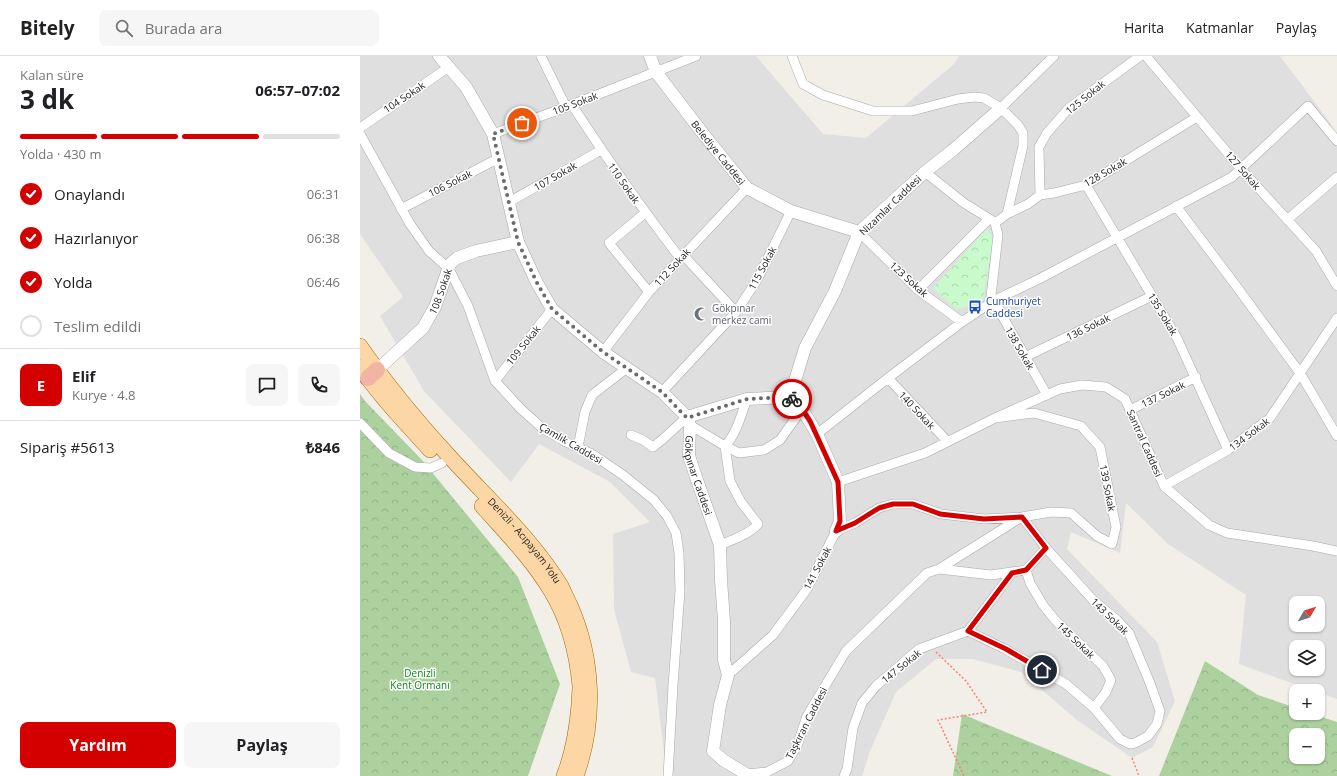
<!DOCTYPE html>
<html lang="tr">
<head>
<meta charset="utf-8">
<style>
  body { margin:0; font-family:"Open Sans",sans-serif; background:#f6f6f6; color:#202124; height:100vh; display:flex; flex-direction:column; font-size:15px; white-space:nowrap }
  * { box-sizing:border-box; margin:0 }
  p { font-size:13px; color:#757577 }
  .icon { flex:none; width:22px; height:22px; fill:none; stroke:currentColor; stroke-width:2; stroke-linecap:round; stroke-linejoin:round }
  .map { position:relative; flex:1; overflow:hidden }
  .drawer { display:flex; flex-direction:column; background:#fff; width:360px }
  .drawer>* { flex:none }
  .needle { width:26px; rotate:51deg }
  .buttons { position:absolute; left:929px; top:540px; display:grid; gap:8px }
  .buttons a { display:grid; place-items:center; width:36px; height:36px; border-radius:8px; background:#fff; box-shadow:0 1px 3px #0004; font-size:20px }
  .pin { position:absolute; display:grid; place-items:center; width:34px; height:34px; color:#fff; margin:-17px; border:2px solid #fff; border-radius:50%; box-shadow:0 1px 4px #0007 }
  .courier { position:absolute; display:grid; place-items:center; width:40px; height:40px; margin:-20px; border:3px solid #d40000; border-radius:50%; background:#fff; color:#222; box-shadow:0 1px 5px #0007 }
  .headline em { font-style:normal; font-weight:700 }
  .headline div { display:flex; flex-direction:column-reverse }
  .headline { display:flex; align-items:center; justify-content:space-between; height:68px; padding:0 20px }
  h1 { font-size:26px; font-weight:700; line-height:30px }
  .bar { display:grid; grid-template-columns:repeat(4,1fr); gap:6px 4px; align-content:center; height:48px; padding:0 20px }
  .bar i { height:5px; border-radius:3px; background:#e0e0e0 }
  .bar .selected { background:#d40000 }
  .bar p { grid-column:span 4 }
  .line { display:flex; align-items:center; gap:10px; padding:0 20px; border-top:1px solid #e0e0e0 }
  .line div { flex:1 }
  .round { display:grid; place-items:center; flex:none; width:42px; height:42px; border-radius:8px; background:#f6f6f6 }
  ol { padding:0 20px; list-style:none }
  li { display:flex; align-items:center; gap:12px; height:44px }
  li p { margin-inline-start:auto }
  li .icon { padding:4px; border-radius:50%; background:#d40000; color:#fff; stroke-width:4 }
  li:last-child { color:#757577 }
  li i { width:22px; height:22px; border:2px solid #e0e0e0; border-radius:50% }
  .action { display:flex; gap:8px; margin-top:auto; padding:8px 20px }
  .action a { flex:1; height:46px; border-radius:8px; background:#d40000; color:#fff; font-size:16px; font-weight:700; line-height:46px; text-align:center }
  .action a+a { background:#f6f6f6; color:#202124 }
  header { display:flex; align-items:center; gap:24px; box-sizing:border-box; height:56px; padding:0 20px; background:#fff; border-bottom:1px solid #e0e0e0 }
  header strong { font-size:19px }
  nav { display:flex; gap:22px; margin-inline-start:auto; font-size:14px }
  .search { width:280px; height:36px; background:#f6f6f6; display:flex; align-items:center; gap:10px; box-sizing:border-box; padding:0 14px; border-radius:8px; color:#757577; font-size:15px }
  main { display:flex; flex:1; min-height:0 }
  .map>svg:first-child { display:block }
</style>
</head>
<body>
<header>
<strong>Bitely</strong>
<div class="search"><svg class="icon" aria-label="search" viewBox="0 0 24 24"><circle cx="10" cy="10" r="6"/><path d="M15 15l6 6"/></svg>Burada ara</div>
<nav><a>Harita</a><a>Katmanlar</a><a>Paylaş</a></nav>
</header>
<main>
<section class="drawer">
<div class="headline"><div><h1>3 dk</h1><p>Kalan süre</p></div><em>06:57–07:02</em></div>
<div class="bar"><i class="selected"></i><i class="selected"></i><i class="selected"></i><i></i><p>Yolda · 430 m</p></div>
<ol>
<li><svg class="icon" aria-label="check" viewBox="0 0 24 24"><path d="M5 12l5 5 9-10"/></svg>Onaylandı<p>06:31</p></li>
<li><svg class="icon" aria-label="check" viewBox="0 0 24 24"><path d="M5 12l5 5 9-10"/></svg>Hazırlanıyor<p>06:38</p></li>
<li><svg class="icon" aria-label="check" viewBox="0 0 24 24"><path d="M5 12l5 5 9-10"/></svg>Yolda<p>06:46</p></li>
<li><i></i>Teslim edildi</li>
</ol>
<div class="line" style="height:72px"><b class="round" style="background:#d40000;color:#fff">E</b><div><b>Elif</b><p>Kurye · 4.8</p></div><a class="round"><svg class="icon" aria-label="chat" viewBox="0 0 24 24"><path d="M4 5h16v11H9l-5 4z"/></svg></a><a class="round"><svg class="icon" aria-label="phone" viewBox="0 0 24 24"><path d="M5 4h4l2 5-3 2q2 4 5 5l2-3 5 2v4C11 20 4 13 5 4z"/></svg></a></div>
<div class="line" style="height:52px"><div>Sipariş #5613</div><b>₺846</b></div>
<div class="action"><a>Yardım</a><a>Paylaş</a></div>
</section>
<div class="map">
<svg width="977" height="720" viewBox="0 0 977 720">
  <defs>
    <pattern id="forest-crowns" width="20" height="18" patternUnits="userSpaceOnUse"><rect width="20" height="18" fill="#add19e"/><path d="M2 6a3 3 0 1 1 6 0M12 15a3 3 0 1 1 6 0" fill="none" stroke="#95b388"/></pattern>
    <pattern id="park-crowns" width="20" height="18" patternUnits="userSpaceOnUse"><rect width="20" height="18" fill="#c8facc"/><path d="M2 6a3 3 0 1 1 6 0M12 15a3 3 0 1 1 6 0" fill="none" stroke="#acd6af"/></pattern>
  </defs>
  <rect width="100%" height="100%" fill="#f2efe9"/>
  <!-- residential -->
  <path fill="#e0dfdf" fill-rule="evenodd" d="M 0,0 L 396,0 L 463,78 L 506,82 L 594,8 L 599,0 L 920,0 L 971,68 L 977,84 L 977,643 L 958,636 L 958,635 L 954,635 L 879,608 L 886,539 L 808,488 L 766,447 L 760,497 L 711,476 L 707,493 L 797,586 L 815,645 L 793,691 L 772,702 L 717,664 L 661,616 L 613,603 L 576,603 L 536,636 L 510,695 L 502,720 L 307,720 L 295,622 L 271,616 L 254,553 L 253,478 L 290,466 L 250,426 L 179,388 L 151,426 L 64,335 L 20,260 L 43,241 L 0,178 ZM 936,547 L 958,547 L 958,569 L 936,569 ZM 936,591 L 958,591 L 958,613 L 936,613 Z"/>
  <!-- forest -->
  <path fill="url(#forest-crowns)" fill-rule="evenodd" d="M 0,338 L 5,345 L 62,404 L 158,521 L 200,628 L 168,720 L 0,720 Z
    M 845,605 L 898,639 L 936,652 L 936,657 L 950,657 L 977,666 L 977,720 L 799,720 ZM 936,679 L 958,679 L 958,701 L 936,701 Z
    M 602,658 L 752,720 L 593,720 Z"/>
  <!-- park -->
  <path fill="url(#park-crowns)" d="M 627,173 L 633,182 L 623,245 L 610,250 L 598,253 L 590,248 L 573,232 Z"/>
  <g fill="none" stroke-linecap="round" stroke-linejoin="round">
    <!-- minor casing -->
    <g stroke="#a9a9a9" stroke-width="10">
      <path id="minor" d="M 181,0 L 206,51
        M 432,0 L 443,28 L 463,39 L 513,55 L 552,55 L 598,43 L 614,41 L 624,42 L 641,52 L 658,69 L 663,77 L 663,90 L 647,158
        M 786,0 L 881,113 L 956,195 L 977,230
        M 212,49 C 246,101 282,153 320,202
        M 641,52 L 694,0
        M 0,72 L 89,11
        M 0,78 L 50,168 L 69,195 L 89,213 L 108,250 L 135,325 L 160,352 L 182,372 L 206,386 L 232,398 L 263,419 L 294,444 L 307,460 L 316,477 L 319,497 L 320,535 L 313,629 L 308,720
        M 133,78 L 206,51 L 336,0
        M 565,116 L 604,147 L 633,165
        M 726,129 L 817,282 L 868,394
        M 680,139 L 679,91 L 687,77 L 709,52 L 780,0
        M 149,146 L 241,94
        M 816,150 L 877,231 L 940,317 L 977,380
        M 41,153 L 139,102
        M 285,157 L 249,187 L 289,236
        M 927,164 L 977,121
        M 635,167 L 647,158 L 668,148 L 680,139 L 694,137 L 726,129 L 837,61
        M 635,167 L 638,179 L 631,240 L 687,339
        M 499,176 L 558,234 L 602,266
        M 323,199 L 376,256
        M 558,234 L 629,163
        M 243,296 L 289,236 L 387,132
        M 665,301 L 792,240
        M 528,322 L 587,385
        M 135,325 L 192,253
        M 302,336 L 376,256 L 397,224 L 431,155
        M 770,354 L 836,321
        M 0,367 L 29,397 L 55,411 L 71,412 L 82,407
        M 330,369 L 365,390 L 379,397 L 404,394 L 420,384 L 442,353
        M 457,378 L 528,322 L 602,266 L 633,245 L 679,223 L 872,121 L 948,50 L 977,85
        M 271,379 L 283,384 L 293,391 L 303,383 L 327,361
        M 365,390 C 377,377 381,359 387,343
        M 218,391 L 225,356 L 232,339 L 267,312
        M 478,426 L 565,397 L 635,362 L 700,333 L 722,329 L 746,331 L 765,343 L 804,430 L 849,469 L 867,477 L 953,490 L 977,495
        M 804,430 L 868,394 L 910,362 L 977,262
        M 360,489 C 372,484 390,478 398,468 L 381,446 L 370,425 L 365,390
        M 579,513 L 631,519 L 666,514 L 686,492
        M 666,514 L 670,527 L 683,549 L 695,564 L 743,610 L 751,624 L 746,636 L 734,652
        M 608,575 L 652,517
        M 368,619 L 413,579 L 447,533 L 476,475 L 495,467 L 519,452 L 533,448 L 553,448 L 581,458 L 624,463 L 662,461 L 691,456 L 711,457 L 737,480 L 752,488 L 756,471 L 740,391 L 721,370 L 674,357 L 635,362
        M 386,718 L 407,716 L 428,705 L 437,690 L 447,660 L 486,595 L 567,517 L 579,513 L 660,462
        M 484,720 L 487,713 L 493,672 L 502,647 L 516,630 L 559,593 L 608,575 L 645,593 L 706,628 L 734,652 L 760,683 L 770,688 L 775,687 L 788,680 L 797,668 L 800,655 L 790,627 L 769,577 L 757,564 L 733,544 L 686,492 L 662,461"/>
    </g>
    <!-- tertiary casing -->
    <g stroke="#a9a9a9" stroke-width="13">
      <g id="tertiary">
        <path id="s1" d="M 79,0 L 106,31 L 133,78 L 158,186 L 177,227 L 192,253 L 243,296 L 302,336 L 327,361 L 330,369 L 329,400 L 336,421 L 360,489 L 361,524 L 364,565 L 364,604 L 368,619 L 360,649 L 353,695 L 363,704 L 386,718"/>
        <path id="s2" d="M 290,0 L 296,16 L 341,75 L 387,132 L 431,155 L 499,176"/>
        <path id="s3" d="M 17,314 L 63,272 L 75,251 L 90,208 L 97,202 L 116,195 L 158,186"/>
        <path d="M 430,341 L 445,292 L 475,235 L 499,176 L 565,116 L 593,94 L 641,52"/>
        <path d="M 327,361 L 387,343 L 430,341 L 442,353 L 457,378 L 478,426 L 480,465 L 476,475"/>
      </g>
    </g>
    <!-- primary casing -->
    <g stroke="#a06b00" stroke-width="16">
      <g id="primary">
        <path id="s4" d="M 0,290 C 27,329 57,365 89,400 C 127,442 171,481 201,530 C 204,536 207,543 210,549 C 234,603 236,665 216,720"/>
        <path d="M 0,311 C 20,341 46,367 70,394"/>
        <path d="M 122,450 C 146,477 172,503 191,535 C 208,563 217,598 220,630 C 220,636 219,643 219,649 C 217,673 213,697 204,720"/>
      </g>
    </g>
    <!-- trunk casing -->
    <g stroke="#dc2a67" stroke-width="17">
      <path id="trunk" d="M 8,322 L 17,314"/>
    </g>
    <!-- path -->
    <path stroke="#fa8072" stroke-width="1.5" stroke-dasharray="2 2" stroke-linecap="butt" d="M 576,596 L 606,625 L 627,656 L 578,664 L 604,720
      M 772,702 L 779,720"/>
    <!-- minor -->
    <use href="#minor" stroke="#fff" stroke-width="9"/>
    <!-- tertiary -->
    <use href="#tertiary" stroke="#fff" stroke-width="12"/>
    <!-- primary -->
    <use href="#primary" stroke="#fcd6a4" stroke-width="15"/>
    <!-- trunk -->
    <use href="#trunk" stroke="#f2b4a3" stroke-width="16"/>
  </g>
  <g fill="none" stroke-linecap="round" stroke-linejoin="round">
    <!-- done -->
    <path stroke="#6b6a68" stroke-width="4" stroke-dasharray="0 7.2" d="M 162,67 L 133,78 L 158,186 L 177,227 L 192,253 L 243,296 L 302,336 L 327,362 L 387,343 L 430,341 L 432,343"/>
    <!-- route -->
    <path stroke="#d40000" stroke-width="5" d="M 432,343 L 442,353 L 450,365 L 456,378 L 478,426 L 480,465 L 476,475 L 495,467 L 519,452 L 533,448 L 553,448 L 580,458 L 624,463 L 662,461 L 686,492 L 666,514 L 652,517 L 608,575 L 646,593 L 682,614"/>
  </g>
  <!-- icons -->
  <defs>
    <g id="bus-bare" transform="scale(1.08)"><path d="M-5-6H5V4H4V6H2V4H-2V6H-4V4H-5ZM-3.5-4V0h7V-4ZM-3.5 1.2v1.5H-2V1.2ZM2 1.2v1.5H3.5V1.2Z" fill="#1a4fb4" stroke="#fff" stroke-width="2.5" paint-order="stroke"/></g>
    <g id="mosque-bare" transform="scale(1.08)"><path d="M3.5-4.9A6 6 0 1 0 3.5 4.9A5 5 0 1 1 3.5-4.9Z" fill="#6b7280" stroke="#fff" stroke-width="2.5" paint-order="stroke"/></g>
  </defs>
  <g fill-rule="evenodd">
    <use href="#bus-bare" x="615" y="251"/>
    <use href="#mosque-bare" x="341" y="258"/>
  </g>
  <g text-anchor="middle" stroke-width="3" stroke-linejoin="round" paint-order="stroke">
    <!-- street labels -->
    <g font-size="10" fill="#222" stroke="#fff">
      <text transform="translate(44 41) rotate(-34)" y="4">104 Sokak</text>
      <text transform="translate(725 41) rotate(-39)" y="4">125 Sokak</text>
      <text transform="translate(215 47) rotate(-21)" y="4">105 Sokak</text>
      <text dy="4" stroke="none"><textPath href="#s2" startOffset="119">Belediye Caddesi</textPath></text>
      <text transform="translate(883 114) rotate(49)" y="4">127 Sokak</text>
      <text transform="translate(745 116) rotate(-30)" y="4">128 Sokak</text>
      <text transform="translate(195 120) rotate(-30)" y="4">107 Sokak</text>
      <text transform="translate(90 127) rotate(-27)" y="4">106 Sokak</text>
      <text transform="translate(264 127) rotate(55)" y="4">110 Sokak</text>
      <text transform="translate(530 149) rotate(-44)" y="4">Nizamlar Caddesi</text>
      <text transform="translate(312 211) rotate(-47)" y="4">112 Sokak</text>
      <text transform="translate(402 212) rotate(-62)" y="4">115 Sokak</text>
      <text transform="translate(549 223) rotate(42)" y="4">123 Sokak</text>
      <text dy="4" stroke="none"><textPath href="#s3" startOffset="103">108 Sokak</textPath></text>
      <text transform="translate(803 258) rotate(59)" y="4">135 Sokak</text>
      <text transform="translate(728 271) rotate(-26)" y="4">136 Sokak</text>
      <text transform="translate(163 289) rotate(-51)" y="4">109 Sokak</text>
      <text transform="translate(660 292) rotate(60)" y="4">138 Sokak</text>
      <text transform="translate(803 338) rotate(-26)" y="4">137 Sokak</text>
      <text transform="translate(557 354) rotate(47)" y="4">140 Sokak</text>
      <text transform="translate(889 378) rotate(-37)" y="4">134 Sokak</text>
      <text transform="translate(211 387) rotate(30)" y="4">Çamlık Caddesi</text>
      <text transform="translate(785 387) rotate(66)" y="4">Santral Caddesi</text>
      <text dy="4" stroke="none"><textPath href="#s1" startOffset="515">Gökpınar Caddesi</textPath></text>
      <text transform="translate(748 432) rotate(79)" y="4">139 Sokak</text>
      <text dy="4" stroke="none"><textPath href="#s4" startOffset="255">Denizli - Acıpayam Yolu</textPath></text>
      <text transform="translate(457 512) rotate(-62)" y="4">141 Sokak</text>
      <text transform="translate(750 560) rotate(44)" y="4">143 Sokak</text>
      <text transform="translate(716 584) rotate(44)" y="4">145 Sokak</text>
      <text transform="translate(541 610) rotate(-39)" y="4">147 Sokak</text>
      <text transform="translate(446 667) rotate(-63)" y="4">Taşkıran Caddesi</text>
    </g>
    <!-- transit labels -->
    <g font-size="10" fill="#164399" stroke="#fff" text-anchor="start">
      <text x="626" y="249">Cumhuriyet<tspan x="626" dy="12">Caddesi</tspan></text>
    </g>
    <!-- worship labels -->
    <g font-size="10" fill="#5b616d" stroke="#fff" text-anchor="start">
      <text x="352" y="256">Gökpınar<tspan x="352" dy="12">merkez cami</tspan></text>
    </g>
    <!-- park labels -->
    <g font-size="10" fill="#0c8416" stroke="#fff">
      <text x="60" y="621">Denizli<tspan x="60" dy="12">Kent Ormanı</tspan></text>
    </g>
  </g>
</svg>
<div class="buttons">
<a><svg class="needle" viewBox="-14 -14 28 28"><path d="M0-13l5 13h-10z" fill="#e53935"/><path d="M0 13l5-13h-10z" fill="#757577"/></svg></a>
<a><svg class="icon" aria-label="layers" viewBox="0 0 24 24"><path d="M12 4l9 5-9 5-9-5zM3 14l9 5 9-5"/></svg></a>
<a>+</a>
<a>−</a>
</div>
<div class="pin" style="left:162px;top:67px;background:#ea580c"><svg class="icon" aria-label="bag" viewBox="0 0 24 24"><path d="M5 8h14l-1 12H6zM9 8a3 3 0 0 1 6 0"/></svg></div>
<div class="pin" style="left:682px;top:614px;background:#1f2937"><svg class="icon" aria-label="home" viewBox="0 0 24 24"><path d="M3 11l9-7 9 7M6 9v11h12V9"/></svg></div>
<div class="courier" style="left:432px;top:343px"><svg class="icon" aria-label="bike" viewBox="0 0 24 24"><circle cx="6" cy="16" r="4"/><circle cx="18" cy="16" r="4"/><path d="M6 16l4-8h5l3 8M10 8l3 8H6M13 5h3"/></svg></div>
</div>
</main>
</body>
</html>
